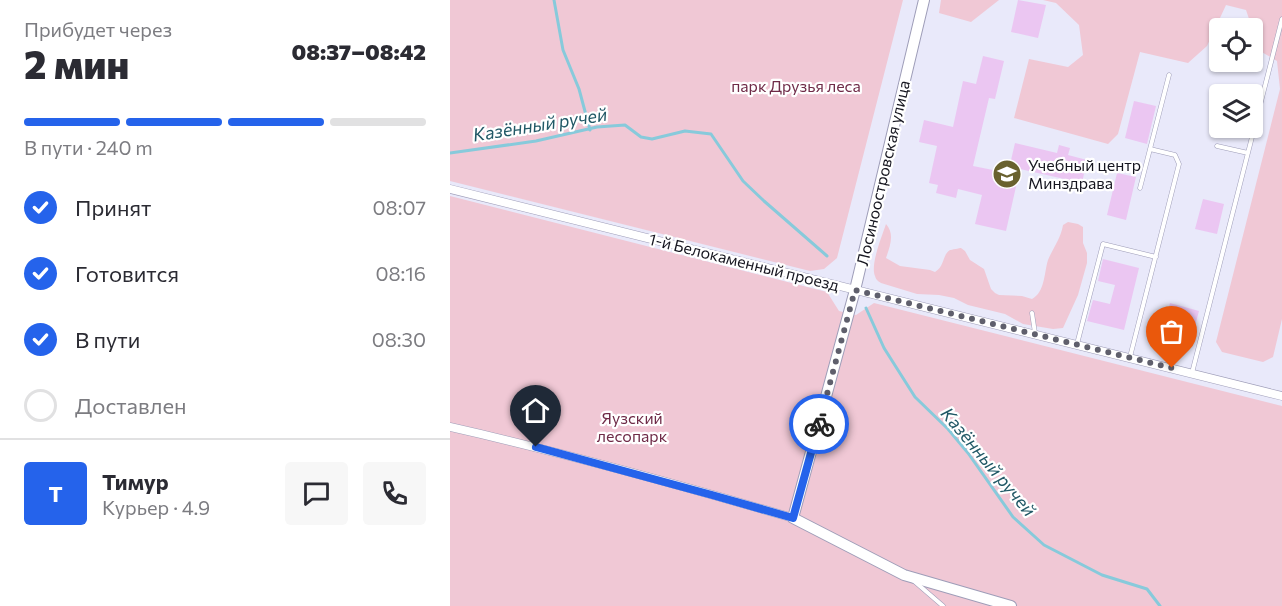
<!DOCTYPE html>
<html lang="ru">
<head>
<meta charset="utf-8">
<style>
  body { margin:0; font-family:Commissioner,sans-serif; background:#f7f7f7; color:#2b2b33; height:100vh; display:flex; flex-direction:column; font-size:22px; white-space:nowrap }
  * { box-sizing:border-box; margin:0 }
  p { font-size:20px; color:#7c7c81 }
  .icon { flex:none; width:33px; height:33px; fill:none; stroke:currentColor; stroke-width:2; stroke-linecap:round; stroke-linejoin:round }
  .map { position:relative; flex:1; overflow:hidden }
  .sheet { display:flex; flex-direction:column; background:#fff; width:450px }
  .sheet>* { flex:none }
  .tools { position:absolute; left:759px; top:18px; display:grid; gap:12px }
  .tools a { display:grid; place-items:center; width:54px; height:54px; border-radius:6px; background:#fff; box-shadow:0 2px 4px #0004; font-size:30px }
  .pin { position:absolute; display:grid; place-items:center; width:51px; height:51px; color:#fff; margin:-62px -26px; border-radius:50% 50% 50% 0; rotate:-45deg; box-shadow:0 0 6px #0007 }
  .pin .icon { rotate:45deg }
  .courier { position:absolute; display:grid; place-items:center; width:60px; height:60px; margin:-30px; border:4px solid #2563eb; border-radius:50%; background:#fff; color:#222; box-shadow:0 2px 8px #0007 }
  .overview em { font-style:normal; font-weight:800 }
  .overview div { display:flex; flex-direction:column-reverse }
  .overview { display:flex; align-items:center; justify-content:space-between; height:102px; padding:0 24px }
  h1 { font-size:39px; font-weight:800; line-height:45px }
  .bar { display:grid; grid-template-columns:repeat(4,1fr); gap:9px 6px; align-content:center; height:72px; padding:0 24px }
  .bar i { height:8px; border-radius:4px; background:#e1e1e2 }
  .bar .current { background:#2563eb }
  .bar p { grid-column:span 4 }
  .line { display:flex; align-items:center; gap:15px; padding:0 24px; border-top:2px solid #e1e1e2 }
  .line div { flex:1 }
  .round { display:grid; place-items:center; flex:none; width:63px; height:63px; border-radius:6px; background:#f7f7f7 }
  ol { padding:0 24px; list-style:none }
  li { display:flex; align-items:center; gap:18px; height:66px }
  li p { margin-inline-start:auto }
  li .icon { padding:6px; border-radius:50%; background:#2563eb; color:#fff; stroke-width:4 }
  li:last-child { color:#7c7c81 }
  li i { width:33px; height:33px; border:3px solid #e1e1e2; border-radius:50% }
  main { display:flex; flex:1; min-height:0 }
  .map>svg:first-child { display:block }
</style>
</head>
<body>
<main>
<section class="sheet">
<div class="overview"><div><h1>2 мин</h1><p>Прибудет через</p></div><em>08:37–08:42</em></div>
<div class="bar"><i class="current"></i><i class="current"></i><i class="current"></i><i></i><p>В пути · 240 m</p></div>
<ol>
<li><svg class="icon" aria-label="check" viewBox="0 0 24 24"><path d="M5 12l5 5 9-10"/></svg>Принят<p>08:07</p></li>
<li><svg class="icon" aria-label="check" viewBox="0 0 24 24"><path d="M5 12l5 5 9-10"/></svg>Готовится<p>08:16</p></li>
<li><svg class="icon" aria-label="check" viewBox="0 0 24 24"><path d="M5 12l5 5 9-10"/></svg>В пути<p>08:30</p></li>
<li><i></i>Доставлен</li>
</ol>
<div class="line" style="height:108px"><b class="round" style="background:#2563eb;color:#fff">Т</b><div><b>Тимур</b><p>Курьер · 4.9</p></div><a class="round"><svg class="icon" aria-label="chat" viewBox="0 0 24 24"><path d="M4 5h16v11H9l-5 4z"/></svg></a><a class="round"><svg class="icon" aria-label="phone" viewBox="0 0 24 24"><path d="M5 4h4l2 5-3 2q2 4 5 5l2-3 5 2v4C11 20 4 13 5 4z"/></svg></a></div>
</section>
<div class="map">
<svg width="832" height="606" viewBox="0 0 832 606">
  <rect width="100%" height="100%" fill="#e9e9fa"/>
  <!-- green -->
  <path fill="#f0c8d5" d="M 0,0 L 453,0 L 387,258 L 374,269 L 360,271 L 0,181 Z
    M 491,0 L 549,0 L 521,22 L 489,13 Z
    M 593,0 L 832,0 L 832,319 L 823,357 L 813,362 L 772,352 L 766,342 L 830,89 L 827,61 L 810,51 L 796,10 L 776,5 L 757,46 L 738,63 L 690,52 L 668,134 L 658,144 L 564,118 L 579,59 L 618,67 L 633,55 L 629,25 L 606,3 Z
    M 0,196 L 377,292 L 389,311 L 406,315 L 424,303 L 832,406 L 832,606 L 0,606 Z
    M 618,222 L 628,224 L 633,227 L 633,243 L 637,253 L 637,263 L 628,295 L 613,328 L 603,329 L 573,324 L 555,314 L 518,305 L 504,298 L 489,295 L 467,294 L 431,283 C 428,281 426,280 425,276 C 420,265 432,236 436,224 C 445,234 440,246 436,258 L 450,266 L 480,270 L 485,272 C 495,266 492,255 500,250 C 501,250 510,248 511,248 L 515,251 L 520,260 L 534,269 L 541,289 L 545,293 L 549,295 L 572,296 L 582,299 C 595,292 594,273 598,260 C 603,248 611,238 613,225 Z"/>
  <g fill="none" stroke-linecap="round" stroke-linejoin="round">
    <!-- stream -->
    <path stroke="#87cadb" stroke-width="3" d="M 104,0 L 113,50 L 129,89 L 140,130
      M 0,153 L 86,141 L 147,127 L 175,125 L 191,137 L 202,139 L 235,131 L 261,134 L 293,181 L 314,201 L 377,256
      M 416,308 L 434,348 L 465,397 L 498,429 L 518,453 L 563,517 L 594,545 L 652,575 L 697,589 L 710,606"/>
  </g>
  <!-- building -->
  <path fill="#ebc6f2" d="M 568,0 L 596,5 L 588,38 L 561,32 Z
    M 533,56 L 554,61 L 545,99 L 539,98 L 523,166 L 558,173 L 565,143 L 607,153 L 609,145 L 620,148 L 618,155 L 637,160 L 632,183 L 570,169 L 556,231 L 525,224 L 532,195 L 508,189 L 506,198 L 486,193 L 488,185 L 479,183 L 487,146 L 469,142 L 474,120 L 503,127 L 513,81 L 526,84 Z
    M 684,101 L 706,106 L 697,144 L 675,138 Z
    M 667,173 L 686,177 L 676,220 L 657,215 Z
    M 753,199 L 774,204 L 767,234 L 745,229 Z
    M 653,259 L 689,268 L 674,330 L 637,321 L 643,300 L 660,304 L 665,285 L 648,281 Z
    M 720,303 L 749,311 L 743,333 L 714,326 Z"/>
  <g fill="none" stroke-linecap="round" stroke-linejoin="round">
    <!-- service casing -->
    <g stroke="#9e9db8" stroke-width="5">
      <path id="service" d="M 767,146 L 798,153
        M 690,188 L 719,75
        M 582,313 L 585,333
        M 627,344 L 653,244 L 706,257
        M 680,357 L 729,164 L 725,155 L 700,149
        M 742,373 L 832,19
        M 464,581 L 493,606"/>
    </g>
    <!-- minor casing -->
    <g stroke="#9e9db8" stroke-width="9">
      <path id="minor" d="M 0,189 L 832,396
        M 0,427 C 115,453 230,485 343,518"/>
    </g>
    <!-- tertiary casing -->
    <g stroke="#9e9db8" stroke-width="12">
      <path id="tertiary" d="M 474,0 L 405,290 L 343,518 L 454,575 L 561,606"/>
    </g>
    <!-- service -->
    <use href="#service" stroke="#fff" stroke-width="4"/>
    <!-- minor -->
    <use href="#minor" stroke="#fff" stroke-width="8"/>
    <!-- tertiary -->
    <use href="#tertiary" stroke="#fff" stroke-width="10"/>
  </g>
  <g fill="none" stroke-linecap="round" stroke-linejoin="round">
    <!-- done -->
    <path stroke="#5f5f6c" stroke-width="6" stroke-dasharray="0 10.8" d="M 369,424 L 405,290 L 722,368"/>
    <!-- route -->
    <path stroke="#2563eb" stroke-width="8" d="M 86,447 L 262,495 L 343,518 L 369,424"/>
  </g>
  <!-- icons -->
  <defs>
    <g id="university-disc" transform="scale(1.5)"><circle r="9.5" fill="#69612e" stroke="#fff"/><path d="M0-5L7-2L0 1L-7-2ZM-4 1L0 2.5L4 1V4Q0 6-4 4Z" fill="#fff"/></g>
  </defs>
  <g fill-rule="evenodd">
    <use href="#university-disc" x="557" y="174"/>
  </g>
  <g text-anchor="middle" stroke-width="4.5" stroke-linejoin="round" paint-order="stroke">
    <!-- park labels -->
    <g font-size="16" fill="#6f2b48" stroke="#fff">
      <text x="346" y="92">парк Друзья леса</text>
      <text x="182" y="424">Яузский<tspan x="182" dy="18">лесопарк</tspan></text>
    </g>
    <!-- poi labels -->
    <g font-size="16" fill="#15151f" stroke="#fff" text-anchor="start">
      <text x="578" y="171">Учебный центр<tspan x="578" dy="18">Минздрава</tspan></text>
    </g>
    <!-- street labels -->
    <g font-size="16" fill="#15151f" stroke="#fff">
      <text transform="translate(433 173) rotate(-77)" y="6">Лосиноостровская улица</text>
      <text transform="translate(294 262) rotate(14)" y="6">1-й Белокаменный проезд</text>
    </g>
    <!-- water labels -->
    <g font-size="18" font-style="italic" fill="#215866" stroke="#fff">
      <text transform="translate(90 125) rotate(-9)" y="6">Казённый ручей</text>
      <text transform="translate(538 462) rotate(50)" y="6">Казённый ручей</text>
    </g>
  </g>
</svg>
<div class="tools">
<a><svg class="icon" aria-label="locate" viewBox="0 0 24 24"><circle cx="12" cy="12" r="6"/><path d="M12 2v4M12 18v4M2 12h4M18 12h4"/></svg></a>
<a><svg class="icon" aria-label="layers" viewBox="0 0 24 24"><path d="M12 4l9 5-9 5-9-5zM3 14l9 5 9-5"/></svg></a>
</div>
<div class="pin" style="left:722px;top:368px;background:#ea580c"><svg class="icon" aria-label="bag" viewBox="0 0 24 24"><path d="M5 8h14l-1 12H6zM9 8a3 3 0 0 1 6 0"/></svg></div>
<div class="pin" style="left:86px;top:447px;background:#1f2937"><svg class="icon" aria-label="home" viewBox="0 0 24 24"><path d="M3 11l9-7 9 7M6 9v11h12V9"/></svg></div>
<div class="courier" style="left:369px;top:424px"><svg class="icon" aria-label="bike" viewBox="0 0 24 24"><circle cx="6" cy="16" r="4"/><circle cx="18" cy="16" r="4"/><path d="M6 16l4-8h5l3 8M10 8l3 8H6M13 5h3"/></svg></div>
</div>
</main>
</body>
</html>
